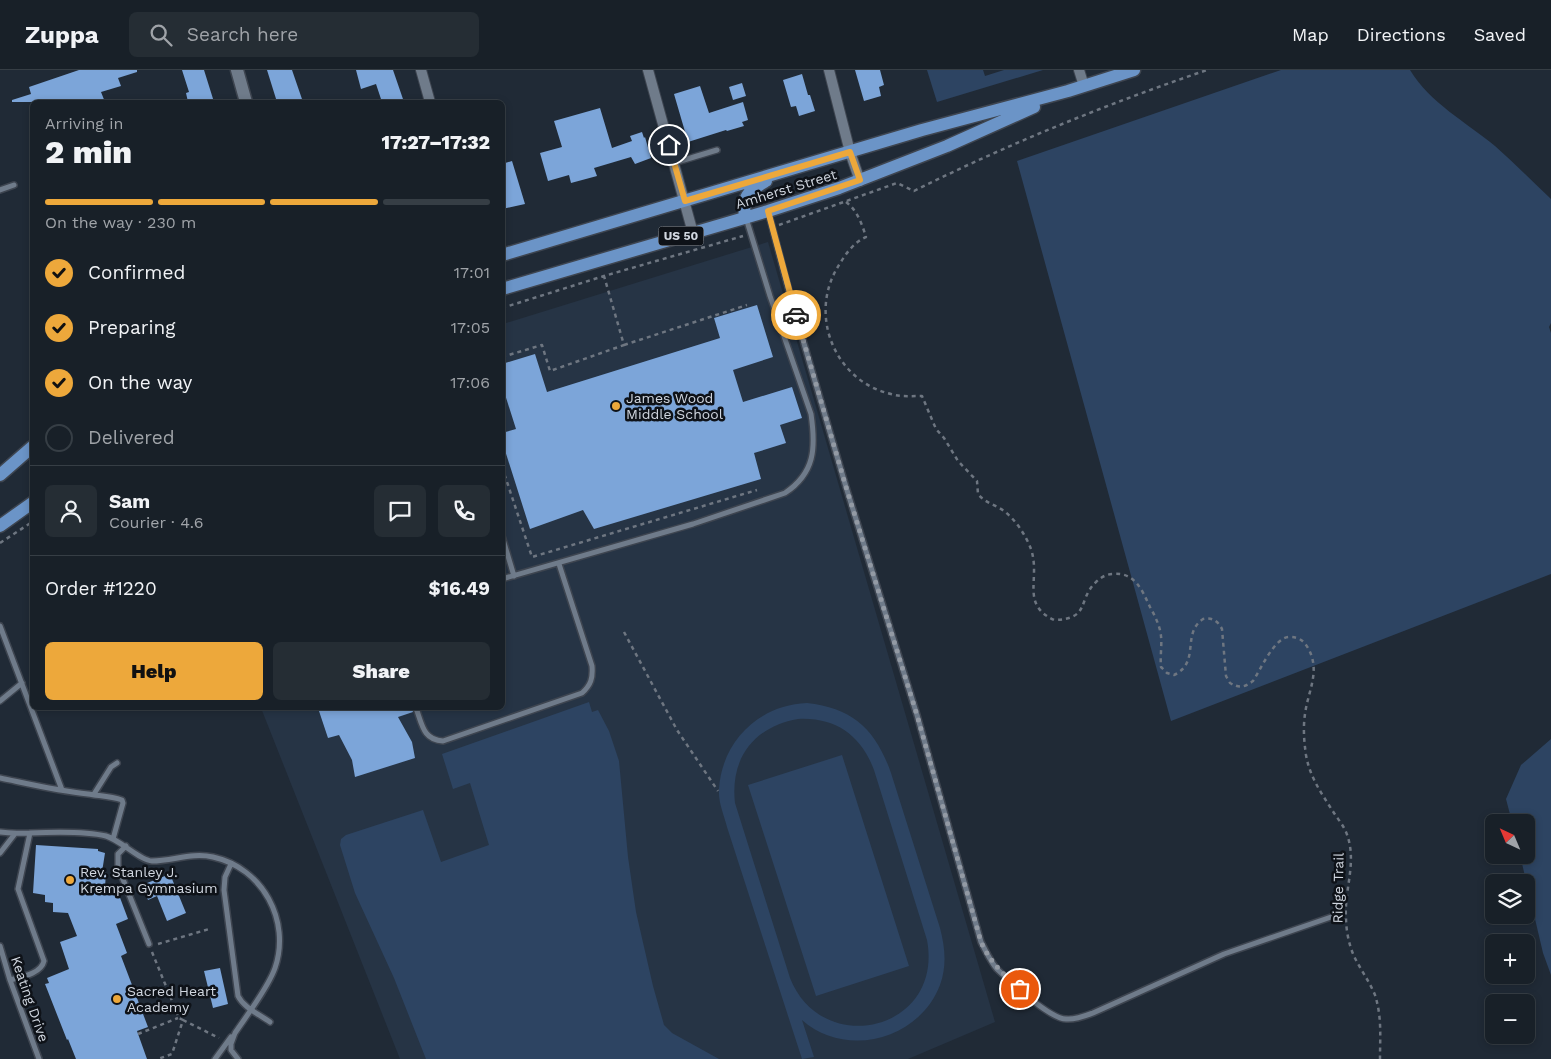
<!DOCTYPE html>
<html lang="en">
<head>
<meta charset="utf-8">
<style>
  body { margin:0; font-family:"Work Sans",sans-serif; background:#252d34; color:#f1f3f6; height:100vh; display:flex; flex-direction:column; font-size:19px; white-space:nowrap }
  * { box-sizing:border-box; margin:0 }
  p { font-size:16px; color:#9fa3a8 }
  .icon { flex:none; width:28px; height:28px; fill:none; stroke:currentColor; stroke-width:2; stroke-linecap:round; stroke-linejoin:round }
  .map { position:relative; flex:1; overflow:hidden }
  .panel { position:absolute; left:30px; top:30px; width:475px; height:610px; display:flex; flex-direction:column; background:#182028; border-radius:8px; box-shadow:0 2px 8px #0003,0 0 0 1px #363e45 }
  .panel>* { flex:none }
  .needle { width:32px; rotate:316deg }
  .fabs { position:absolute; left:1485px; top:744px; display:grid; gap:10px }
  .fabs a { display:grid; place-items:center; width:50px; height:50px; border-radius:8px; background:#182028; box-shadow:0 2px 8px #0003,0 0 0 1px #363e45; font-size:25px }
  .pin { position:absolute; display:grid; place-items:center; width:42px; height:42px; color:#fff; margin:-21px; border:2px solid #fff; border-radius:50%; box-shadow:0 1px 5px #0007 }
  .courier { position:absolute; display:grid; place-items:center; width:50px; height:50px; margin:-25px; border:4px solid #eda83b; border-radius:50%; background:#fff; color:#222; box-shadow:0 1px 6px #0007 }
  .overview em { font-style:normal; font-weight:800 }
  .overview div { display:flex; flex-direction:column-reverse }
  .overview { display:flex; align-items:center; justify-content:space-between; height:85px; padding:0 15px }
  h1 { font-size:32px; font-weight:800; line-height:38px }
  .bar { display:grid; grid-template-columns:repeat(4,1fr); gap:8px 5px; align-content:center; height:60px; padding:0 15px }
  .bar i { height:6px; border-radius:4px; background:#363e45 }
  .bar .current { background:#eda83b }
  .bar p { grid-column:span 4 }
  .line { display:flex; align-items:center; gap:12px; padding:0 15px; border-top:1px solid #363e45 }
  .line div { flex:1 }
  .round { display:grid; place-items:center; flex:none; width:52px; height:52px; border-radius:8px; background:#252d34 }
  ol { padding:0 15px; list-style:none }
  li { display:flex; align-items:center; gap:15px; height:55px }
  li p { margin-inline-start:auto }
  li .icon { padding:5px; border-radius:50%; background:#eda83b; color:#111; stroke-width:4 }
  li:last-child { color:#9fa3a8 }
  li i { width:28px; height:28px; border:2px solid #363e45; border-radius:50% }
  .cta { display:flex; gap:10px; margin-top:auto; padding:10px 15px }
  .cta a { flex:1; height:58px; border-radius:8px; background:#eda83b; color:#111; font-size:20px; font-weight:800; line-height:58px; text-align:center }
  .cta a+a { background:#252d34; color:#f1f3f6 }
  header { display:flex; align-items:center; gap:30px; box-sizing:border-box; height:70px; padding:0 25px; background:#182028; border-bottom:1px solid #363e45 }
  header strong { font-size:24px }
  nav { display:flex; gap:28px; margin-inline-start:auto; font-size:18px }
  .search { width:350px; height:45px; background:#252d34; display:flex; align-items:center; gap:12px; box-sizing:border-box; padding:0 18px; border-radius:8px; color:#9fa3a8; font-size:19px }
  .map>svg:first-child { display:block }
</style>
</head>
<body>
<header>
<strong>Zuppa</strong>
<div class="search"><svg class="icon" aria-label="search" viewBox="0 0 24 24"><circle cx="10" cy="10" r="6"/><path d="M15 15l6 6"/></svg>Search here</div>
<nav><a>Map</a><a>Directions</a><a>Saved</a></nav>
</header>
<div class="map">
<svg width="1551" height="989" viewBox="0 0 1551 989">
  <rect width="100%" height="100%" fill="#202a36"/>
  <!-- built -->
  <path fill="#263445" d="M 768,172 L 995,952 L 908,989 L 400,989 L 261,638 L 502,638 L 503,254 Z"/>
  <!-- green -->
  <path fill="#2d4462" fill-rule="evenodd" d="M 927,0 L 983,0 L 985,6 L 1004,0 L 1043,0 L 937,32 Z
    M 1281,0 L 1410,0 C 1430,33 1466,52 1495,76 C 1514,93 1532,111 1551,129 L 1551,253 L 1549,257 L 1551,263 L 1551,504 L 1171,651 L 1017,91 Z
    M 589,632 L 592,642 L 598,640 L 609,661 L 619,691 L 628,787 L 636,842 L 653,916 L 664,955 L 672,963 L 719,989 L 426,989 L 394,908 L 355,823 L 340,775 L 341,769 L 346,765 L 423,740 L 441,792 L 489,775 L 470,713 L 453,719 L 442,684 Z
    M 807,633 C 853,638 876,660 891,703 L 940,858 C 945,877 947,896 940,915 C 919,970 846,989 802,950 L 814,987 L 802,989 L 727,757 C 724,745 718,732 719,719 C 722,671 759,635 807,633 ZM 798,649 C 835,647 861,665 874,700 L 927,870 C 944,961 822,989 790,908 L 735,733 C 730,689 753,657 798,649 Z
    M 1551,669 L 1551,905 L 1543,883 L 1520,785 L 1526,785 L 1526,752 L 1512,752 L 1506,729 L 1521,695 Z
    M 842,685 L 909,896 L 816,926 L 748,715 Z"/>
  <!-- building -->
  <path fill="#7ca5d9" d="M 79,0 L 137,0 L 137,2 L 118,8 L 121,16 L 101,22 L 105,32 L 12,32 L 12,30 L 31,24 L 29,17 Z
    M 182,0 L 204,0 L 214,32 L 188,32 L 186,23 L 189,22 Z
    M 267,0 L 292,0 L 303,32 L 277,32 Z
    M 356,0 L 393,0 L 404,32 L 382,32 L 376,14 L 361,19 Z
    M 855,0 L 880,0 L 884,15 L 879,17 L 881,26 L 864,31 Z
    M 802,4 L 808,25 L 810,25 L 815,41 L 799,46 L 796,36 L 791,37 L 783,10 Z
    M 742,13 L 746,26 L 733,30 L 729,17 Z
    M 700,16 L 709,43 L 743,32 L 748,50 L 742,52 L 744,56 L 727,61 L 726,60 L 688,72 L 674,24 Z
    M 600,38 L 612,78 L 632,71 L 630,66 L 642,62 L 644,68 L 645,67 L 651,88 L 635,94 L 631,87 L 594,98 L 597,106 L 571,113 L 569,105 L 548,111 L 540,83 L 562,77 L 554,51 Z
    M 512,91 L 525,134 L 502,139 L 502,94 Z
    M 757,235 L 773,287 L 733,300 L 743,332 L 792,317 L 802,348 L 780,355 L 786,373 L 754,383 L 761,409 L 594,459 L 583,440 L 530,459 L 502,371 L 502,363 L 516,359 L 502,315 L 502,294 L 535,284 L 547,322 L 720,268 L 714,248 Z
    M 318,638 L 412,638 L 413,642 L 398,647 L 412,672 L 415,688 L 355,707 L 352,690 L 339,665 L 328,668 Z
    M 36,775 L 98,779 L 98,781 L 105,783 L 102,802 L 106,802 L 105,817 L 114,817 L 118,826 L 119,825 L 128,849 L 116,854 L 127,883 L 121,886 L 148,957 L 137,961 L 147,989 L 76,989 L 68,969 L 67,970 L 45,914 L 49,913 L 47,908 L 69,899 L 60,872 L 77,866 L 68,843 L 53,842 L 53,833 L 45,832 L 45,825 L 33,823 Z
    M 170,804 L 186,843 L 167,851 L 157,826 L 148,830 L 142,815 Z
    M 220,898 L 228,934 L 213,938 L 204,901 Z"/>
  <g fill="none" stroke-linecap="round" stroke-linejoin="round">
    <!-- service casing -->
    <g stroke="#3e4550" stroke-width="8">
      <path id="service" d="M 674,93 L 717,80
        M 0,120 L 14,115
        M 768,141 L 793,236 L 846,417 L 917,645 L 981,872 C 986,881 990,891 997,899 C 1009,911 1050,949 1066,949 C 1075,950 1085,946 1093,943 L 1224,884 L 1334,846
        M 502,466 L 514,506
        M 502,509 L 693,454 L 785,423 C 815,403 816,378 811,344 L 770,226 L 746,148
        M 0,556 L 62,720
        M 0,631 L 22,613
        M 416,638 C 422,654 423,670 443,671 L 582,623 C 591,615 593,608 592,596 L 559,494
        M 0,708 C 29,714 58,721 88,724 C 99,726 110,726 122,730 L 123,733 L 113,769
        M 94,724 L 111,697 L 117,693
        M 0,762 C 12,764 18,763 30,763 C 51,762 85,761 106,766 C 120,770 141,791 152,791 C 173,791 192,782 213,787 C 263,798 291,851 275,898 C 268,918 247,945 235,963 L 231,974 L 231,980 L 238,989
        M 126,776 L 118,784 L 118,797 L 149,874
        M 0,783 L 14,765
        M 231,794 L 225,807 L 224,820 L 238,926 C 244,938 259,944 270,952
        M 0,876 L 10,910 L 39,989
        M 10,910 C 21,907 41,904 44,891 L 18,819 L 30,763
        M 215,989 L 231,967"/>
    </g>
    <!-- minor casing -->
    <g stroke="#3e4550" stroke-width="12">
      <path id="minor" d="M 421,0 L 430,32
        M 648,0 L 693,163
        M 829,0 L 850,82 L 860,111
        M 1079,0 L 1084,16"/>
    </g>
    <!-- secondary casing -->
    <g stroke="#3e4550" stroke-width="15">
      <path id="secondary" d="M 237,0 L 246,32"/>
    </g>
    <!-- primary casing -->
    <g stroke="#3e4550" stroke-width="15">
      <path id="primary" d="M 745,147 C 742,125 748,122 766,111
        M 502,185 L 922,60 L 1068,21 L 1134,0
        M 502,219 L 768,141 L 839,118 L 947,76 L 1034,37
        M 0,405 L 32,377
        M 0,456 L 32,433"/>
    </g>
    <!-- path -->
    <path stroke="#6e7681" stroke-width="2.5" stroke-dasharray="4 4" stroke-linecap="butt" d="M 846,132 C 857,140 862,154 866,167 C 852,173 843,188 836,200 C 809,249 837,312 891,324 C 901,327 911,326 922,326 L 936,359 L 944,368 L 958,391 L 977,411 L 978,424 C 985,433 996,435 1004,441 C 1016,450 1026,466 1031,479 C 1041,509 1020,534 1054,550 C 1091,549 1077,530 1096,512 C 1101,507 1107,504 1113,504 C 1135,502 1142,520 1150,537 C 1155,546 1160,556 1161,566 C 1162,576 1160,587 1161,597 L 1167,603 L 1174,605 C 1201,592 1181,564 1203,549 C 1212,547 1218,551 1222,559 L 1226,606 L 1230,613 C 1239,618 1244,618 1253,611 C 1261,599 1275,566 1290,567 C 1299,567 1304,571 1308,578 C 1321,601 1308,621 1305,644 C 1303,658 1304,671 1306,685 C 1310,708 1322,724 1334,743 C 1338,749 1343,755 1346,762 C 1358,791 1344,819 1346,848 C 1346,862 1350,880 1357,892 C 1363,903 1370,913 1375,925 C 1382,947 1380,967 1380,989
      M 779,155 L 897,113 L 914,121 C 1008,74 1107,34 1207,0
      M 502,238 L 604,206 L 743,166
      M 624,275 L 747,235
      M 502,287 L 542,275 L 550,301 L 624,275 L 604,206
      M 502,397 L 532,487 L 757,420
      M 0,473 L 32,452
      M 624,562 L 677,660 L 718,721
      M 158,874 L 209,859
      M 152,882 L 179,948 L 183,950 L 172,984 L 158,989
      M 183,950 L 219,968
      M 138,964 L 178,948"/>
    <!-- service -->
    <use href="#service" stroke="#6f7b8a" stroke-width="5"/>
    <!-- minor -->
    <use href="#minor" stroke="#6f7b8a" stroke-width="10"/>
    <!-- secondary -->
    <use href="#secondary" stroke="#6f7b8a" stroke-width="12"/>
    <!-- primary -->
    <use href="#primary" stroke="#6b94c7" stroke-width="12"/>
  </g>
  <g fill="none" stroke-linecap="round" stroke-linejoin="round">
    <!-- done -->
    <path stroke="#939aa4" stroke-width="5" stroke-dasharray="0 9" d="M 796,245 L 846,417 L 917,645 L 981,872 C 990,892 1003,904 1020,919"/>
    <!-- route -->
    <path stroke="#eda83b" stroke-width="6" d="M 669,75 L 685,131 L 850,82 L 860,110 L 768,141 L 796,245"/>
  </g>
  <!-- markers -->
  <g fill="#eda83b" stroke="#0e1218" stroke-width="2">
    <circle cx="616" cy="336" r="5"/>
    <circle cx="70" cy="810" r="5"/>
    <circle cx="117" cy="929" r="5"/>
  </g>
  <g text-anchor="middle" stroke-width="5" stroke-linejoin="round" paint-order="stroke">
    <!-- shield labels -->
    <rect fill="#0e1218" stroke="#969ca4" stroke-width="1" x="658.5" y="156.5" width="45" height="19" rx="4"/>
    <g font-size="12" font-weight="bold" fill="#d1d7e0">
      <text x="681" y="170">US 50</text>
    </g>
    <!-- street labels -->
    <g font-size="14" fill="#d1d7e0" stroke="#0e1218">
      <text transform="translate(786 119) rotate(-17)" y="5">Amherst Street</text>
      <text transform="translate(1338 818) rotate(-89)" y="5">Ridge Trail</text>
      <text transform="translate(30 929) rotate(71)" y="5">Keating Drive</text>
    </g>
    <!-- poi labels -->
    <g font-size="14" fill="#d1d7e0" stroke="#0e1218" text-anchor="start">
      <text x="626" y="333">James Wood<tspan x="626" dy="16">Middle School</tspan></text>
      <text x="80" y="807">Rev. Stanley J.<tspan x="80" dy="16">Krempa Gymnasium</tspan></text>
      <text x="127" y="926">Sacred Heart<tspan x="127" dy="16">Academy</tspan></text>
    </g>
  </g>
</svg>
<div class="fabs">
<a><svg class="needle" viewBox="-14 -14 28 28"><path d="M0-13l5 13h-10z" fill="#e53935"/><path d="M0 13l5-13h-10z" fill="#9fa3a8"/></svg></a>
<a><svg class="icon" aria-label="layers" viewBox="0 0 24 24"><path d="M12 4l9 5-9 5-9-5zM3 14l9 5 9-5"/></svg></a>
<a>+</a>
<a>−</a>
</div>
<div class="pin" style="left:1020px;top:919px;background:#ea580c"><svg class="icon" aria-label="bag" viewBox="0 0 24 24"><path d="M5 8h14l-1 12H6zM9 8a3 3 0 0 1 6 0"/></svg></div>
<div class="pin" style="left:669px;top:75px;background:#1f2937"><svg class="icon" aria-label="home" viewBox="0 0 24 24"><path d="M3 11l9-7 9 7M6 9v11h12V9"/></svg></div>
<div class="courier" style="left:796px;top:245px"><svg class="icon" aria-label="car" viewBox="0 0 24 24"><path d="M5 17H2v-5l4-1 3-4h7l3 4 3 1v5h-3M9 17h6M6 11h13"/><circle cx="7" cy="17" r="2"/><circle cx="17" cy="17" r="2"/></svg></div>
<section class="panel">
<div class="overview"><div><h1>2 min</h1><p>Arriving in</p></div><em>17:27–17:32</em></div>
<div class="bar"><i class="current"></i><i class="current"></i><i class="current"></i><i></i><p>On the way · 230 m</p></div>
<ol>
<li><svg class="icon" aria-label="check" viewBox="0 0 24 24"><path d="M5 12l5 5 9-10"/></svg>Confirmed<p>17:01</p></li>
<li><svg class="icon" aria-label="check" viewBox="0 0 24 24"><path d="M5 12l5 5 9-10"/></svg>Preparing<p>17:05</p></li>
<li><svg class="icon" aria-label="check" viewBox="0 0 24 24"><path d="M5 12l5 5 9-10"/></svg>On the way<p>17:06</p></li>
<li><i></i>Delivered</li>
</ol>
<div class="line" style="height:90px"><a class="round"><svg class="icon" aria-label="person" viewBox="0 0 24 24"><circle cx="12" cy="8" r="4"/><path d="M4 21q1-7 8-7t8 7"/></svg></a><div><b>Sam</b><p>Courier · 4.6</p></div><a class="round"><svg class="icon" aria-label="chat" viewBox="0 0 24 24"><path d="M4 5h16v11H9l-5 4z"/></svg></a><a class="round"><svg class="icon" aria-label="phone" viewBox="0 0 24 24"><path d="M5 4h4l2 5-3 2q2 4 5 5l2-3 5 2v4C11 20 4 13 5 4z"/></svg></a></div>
<div class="line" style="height:65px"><div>Order #1220</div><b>$16.49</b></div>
<div class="cta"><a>Help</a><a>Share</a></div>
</section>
</div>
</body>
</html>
